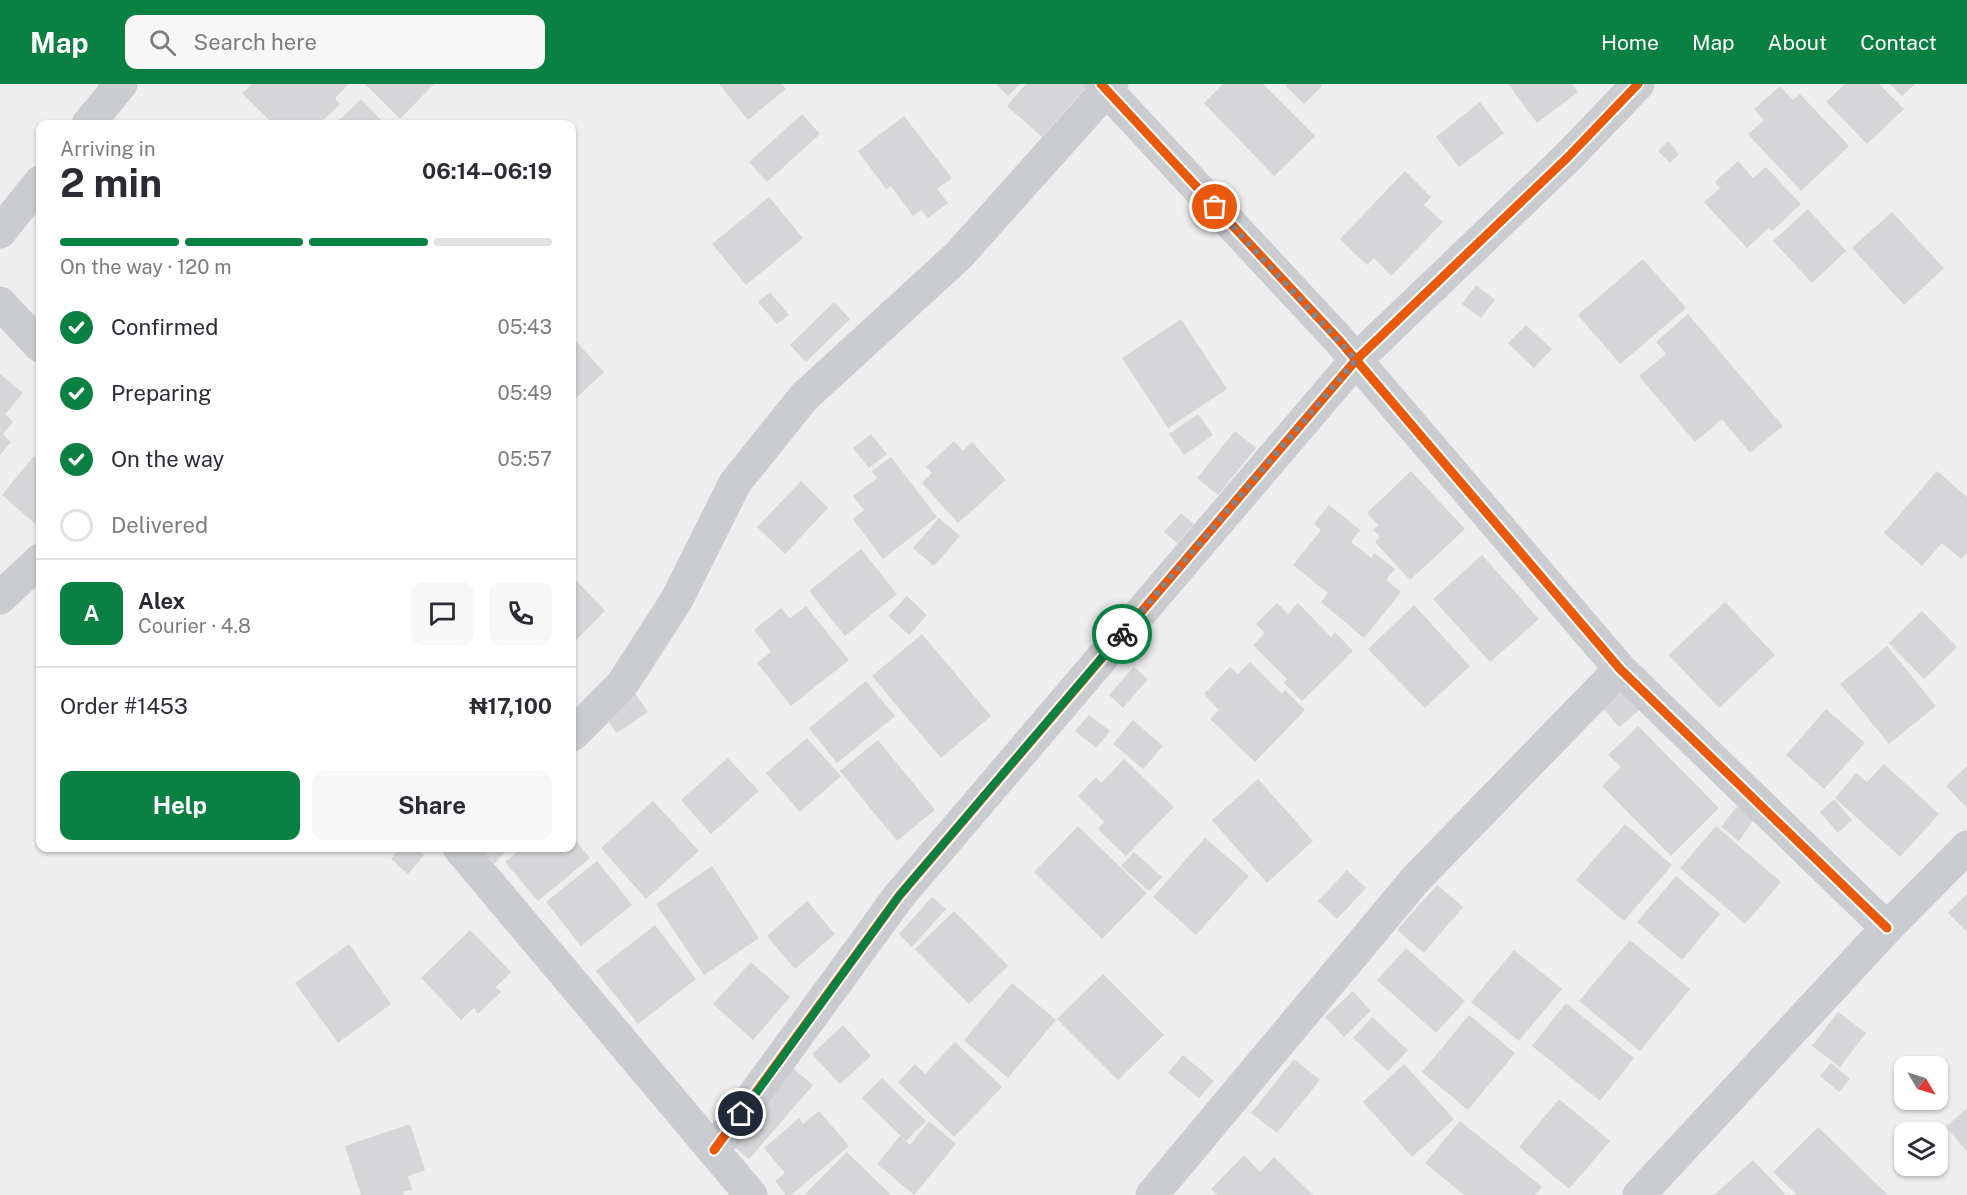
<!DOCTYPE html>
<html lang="en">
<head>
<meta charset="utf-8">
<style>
  body { margin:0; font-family:"Public Sans",sans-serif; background:#f7f7f7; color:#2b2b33; height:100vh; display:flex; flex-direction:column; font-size:22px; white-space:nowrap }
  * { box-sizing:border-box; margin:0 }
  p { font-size:20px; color:#7c7c81 }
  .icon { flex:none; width:33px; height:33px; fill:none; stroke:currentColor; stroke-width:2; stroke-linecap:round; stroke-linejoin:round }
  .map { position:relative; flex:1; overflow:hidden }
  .panel { position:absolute; left:36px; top:36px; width:540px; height:732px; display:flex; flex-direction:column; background:#fff; border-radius:12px; box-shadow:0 2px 4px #0004 }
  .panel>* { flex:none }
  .needle { width:39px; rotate:128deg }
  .buttons { position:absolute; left:1894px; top:972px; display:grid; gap:12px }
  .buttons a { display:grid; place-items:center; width:54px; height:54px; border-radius:12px; background:#fff; box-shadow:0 2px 4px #0004; font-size:30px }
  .pin { position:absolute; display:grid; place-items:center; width:51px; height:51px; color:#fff; margin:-26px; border:3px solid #fff; border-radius:50%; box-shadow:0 2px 6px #0007 }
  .courier { position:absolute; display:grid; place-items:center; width:60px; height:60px; margin:-30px; border:4px solid #0b8043; border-radius:50%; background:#fff; color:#222; box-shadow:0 2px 8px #0007 }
  .summary em { font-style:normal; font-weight:700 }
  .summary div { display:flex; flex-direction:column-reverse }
  .summary { display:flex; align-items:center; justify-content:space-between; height:102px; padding:0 24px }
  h1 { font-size:39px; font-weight:700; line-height:45px }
  .bar { display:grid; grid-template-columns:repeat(4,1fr); gap:9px 6px; align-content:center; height:72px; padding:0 24px }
  .bar i { height:8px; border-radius:4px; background:#e1e1e2 }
  .bar .active { background:#0b8043 }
  .bar p { grid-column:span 4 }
  .line { display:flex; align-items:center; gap:15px; padding:0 24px; border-top:2px solid #e1e1e2 }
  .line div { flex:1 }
  .round { display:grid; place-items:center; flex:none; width:63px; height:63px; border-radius:12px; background:#f7f7f7 }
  ol { padding:0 24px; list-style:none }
  li { display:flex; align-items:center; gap:18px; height:66px }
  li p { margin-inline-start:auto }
  li .icon { padding:6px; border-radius:50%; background:#0b8043; color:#fff; stroke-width:4 }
  li:last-child { color:#7c7c81 }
  li i { width:33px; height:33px; border:3px solid #e1e1e2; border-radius:50% }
  .action { display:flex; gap:12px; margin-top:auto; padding:12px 24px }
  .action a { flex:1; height:69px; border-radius:12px; background:#0b8043; color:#fff; font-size:24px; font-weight:700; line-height:69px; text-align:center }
  .action a+a { background:#f7f7f7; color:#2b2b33 }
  header { display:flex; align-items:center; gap:36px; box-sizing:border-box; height:84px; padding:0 30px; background:#0b8043; color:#fff }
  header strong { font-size:28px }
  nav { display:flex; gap:33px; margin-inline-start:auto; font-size:21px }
  .search { width:420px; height:54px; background:#f7f7f7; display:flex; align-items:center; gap:15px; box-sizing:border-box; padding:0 21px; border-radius:12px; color:#7c7c81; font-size:22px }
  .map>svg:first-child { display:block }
</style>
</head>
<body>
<header>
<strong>Map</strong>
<div class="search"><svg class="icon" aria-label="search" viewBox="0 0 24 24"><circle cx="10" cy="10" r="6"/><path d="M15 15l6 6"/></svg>Search here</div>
<nav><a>Home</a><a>Map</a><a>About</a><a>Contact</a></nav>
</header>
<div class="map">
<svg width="1967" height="1111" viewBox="0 0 1967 1111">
  <rect width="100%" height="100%" fill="#efeeee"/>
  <!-- building -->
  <path fill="#d6d6d8" d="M 252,0 L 349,0 L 335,14 L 340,20 L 319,40 L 273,40 L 242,9 Z
    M 365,0 L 434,0 L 400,35 Z
    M 719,0 L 782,0 L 786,5 L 748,36 Z
    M 996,0 L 1020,0 L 1008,12 Z
    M 1026,0 L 1089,0 L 1042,53 L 1007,22 Z
    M 1223,0 L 1263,0 L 1315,52 L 1274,92 L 1204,19 Z
    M 1287,0 L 1320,0 L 1322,2 L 1304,20 L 1286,2 Z
    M 1508,0 L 1572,0 L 1578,8 L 1537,39 Z
    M 1845,0 L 1879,0 L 1904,25 L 1867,60 L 1826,18 Z
    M 1890,0 L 1915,0 L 1902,12 Z
    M 1780,2 L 1793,16 L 1800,10 L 1849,62 L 1801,107 L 1748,50 L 1764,36 L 1754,25 Z
    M 361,15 L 385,40 L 335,40 Z
    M 1480,18 L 1504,49 L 1459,83 L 1436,53 Z
    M 802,30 L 820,50 L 767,98 L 749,78 Z
    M 904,32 L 952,94 L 937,105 L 948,119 L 928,134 L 921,126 L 913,132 L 891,102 L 886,105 L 858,67 Z
    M 1668,57 L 1679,70 L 1670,79 L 1658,67 Z
    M 1738,77 L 1753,94 L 1766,83 L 1801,120 L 1772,147 L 1769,144 L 1747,164 L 1704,118 L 1720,104 L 1715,98 Z
    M 1405,87 L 1431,113 L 1424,121 L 1443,138 L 1391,192 L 1374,174 L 1367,181 L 1340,155 Z
    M 769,113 L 803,154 L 746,201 L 712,160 Z
    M 1808,125 L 1846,167 L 1812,199 L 1773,157 Z
    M 1892,128 L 1944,184 L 1904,221 L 1852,164 Z
    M 1643,175 L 1686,224 L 1620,280 L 1578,231 Z
    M 1476,201 L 1495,216 L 1481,234 L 1462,220 Z
    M 770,208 L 789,231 L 777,240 L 758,218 Z
    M 834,218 L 850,235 L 806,278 L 790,261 Z
    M 1688,230 L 1783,342 L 1750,369 L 1722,335 L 1695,358 L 1639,292 L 1666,270 L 1656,258 Z
    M 1181,235 L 1227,305 L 1168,344 L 1122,274 Z
    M 1526,241 L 1552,265 L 1534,284 L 1508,259 Z
    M 572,253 L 604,288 L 572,318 Z
    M 0,290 L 23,309 L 5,330 L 13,338 L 3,350 L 11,358 L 0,371 Z
    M 1198,330 L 1213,351 L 1184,371 L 1169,350 Z
    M 1235,347 L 1256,364 L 1218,411 L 1197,394 Z
    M 871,350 L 887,370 L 869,384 L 853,364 Z
    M 954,357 L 963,367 L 972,358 L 1006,396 L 958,439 L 922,399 L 932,389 L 926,383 Z
    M 34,372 L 40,377 L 40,444 L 2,411 Z
    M 891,373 L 937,433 L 883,475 L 853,435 L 864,426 L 853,412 L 877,394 L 872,387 Z
    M 1411,387 L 1465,445 L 1410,496 L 1375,458 L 1380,453 L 1373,446 L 1378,441 L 1367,429 Z
    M 1937,387 L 1967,413 L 1967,469 L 1961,475 L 1942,459 L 1922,482 L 1884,449 Z
    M 801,397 L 828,424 L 785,470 L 757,443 Z
    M 1329,421 L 1360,446 L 1351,458 L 1371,474 L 1375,469 L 1395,485 L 1386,496 L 1401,508 L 1364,554 L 1321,518 L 1328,509 L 1293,481 L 1321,446 L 1314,440 Z
    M 1181,429 L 1194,440 L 1177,459 L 1164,448 Z
    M 939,434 L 960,452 L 934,482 L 913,464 Z
    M 861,465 L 897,510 L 845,552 L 809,507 Z
    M 1482,471 L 1539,535 L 1490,578 L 1433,515 Z
    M 572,492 L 605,527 L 572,560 Z
    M 907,512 L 927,531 L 909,551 L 888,532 Z
    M 1725,518 L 1775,571 L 1719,624 L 1669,571 Z
    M 1277,519 L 1288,530 L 1298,519 L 1331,553 L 1335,548 L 1353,567 L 1302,617 L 1284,599 L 1287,595 L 1253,561 L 1265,549 L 1256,540 Z
    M 1414,521 L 1470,582 L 1425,624 L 1368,565 Z
    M 806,522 L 849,576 L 791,622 L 757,579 L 771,568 L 754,546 L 781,524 L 790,534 Z
    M 1922,527 L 1957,563 L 1924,595 L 1889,559 Z
    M 922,550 L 991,632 L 941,674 L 872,592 Z
    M 1887,562 L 1936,622 L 1889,660 L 1840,600 Z
    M 1250,578 L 1282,610 L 1285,606 L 1305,626 L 1255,678 L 1210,635 L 1219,626 L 1204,610 L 1230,583 L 1238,590 Z
    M 1134,583 L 1148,595 L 1123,624 L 1109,611 Z
    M 866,597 L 895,632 L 837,679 L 809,644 Z
    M 1628,606 L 1642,624 L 1619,643 L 1598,618 Z
    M 634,608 L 648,628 L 617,649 L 603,630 Z
    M 1826,625 L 1865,659 L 1824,705 L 1786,671 Z
    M 1089,631 L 1110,647 L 1096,664 L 1075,647 Z
    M 1133,636 L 1163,662 L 1143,685 L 1113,660 Z
    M 1638,642 L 1719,724 L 1671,772 L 1602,702 L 1621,683 L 1608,671 Z
    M 807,654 L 841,692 L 800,728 L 766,689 Z
    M 878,656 L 935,726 L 897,757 L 840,687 Z
    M 728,674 L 759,707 L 711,750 L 681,716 Z
    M 1124,675 L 1174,723 L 1126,772 L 1098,745 L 1104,738 L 1078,712 L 1096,693 L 1101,699 Z
    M 1884,680 L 1939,730 L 1900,773 L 1835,714 L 1856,689 L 1867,698 Z
    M 1967,682 L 1967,724 L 1946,702 Z
    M 1258,695 L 1313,757 L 1267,799 L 1212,736 Z
    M 1834,715 L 1852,736 L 1838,749 L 1820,728 Z
    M 653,717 L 699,767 L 646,815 L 601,764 Z
    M 1737,722 L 1754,735 L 1739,757 L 1721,743 Z
    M 1625,740 L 1672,781 L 1624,837 L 1576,796 Z
    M 1078,742 L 1147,809 L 1102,855 L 1034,788 Z
    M 1716,742 L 1781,798 L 1745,840 L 1680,784 Z
    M 572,752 L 590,774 L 538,817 L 505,778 L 522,764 L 572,764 Z
    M 1205,754 L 1249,792 L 1196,851 L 1153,813 Z
    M 401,764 L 416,764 L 424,771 L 408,790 L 391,775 Z
    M 477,764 L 509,764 L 495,779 Z
    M 1134,768 L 1162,793 L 1149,807 L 1121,782 Z
    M 597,777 L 632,821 L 581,862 L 546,818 Z
    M 712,782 L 759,854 L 704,891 L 656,820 Z
    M 1347,786 L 1366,804 L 1337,835 L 1318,817 Z
    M 1676,792 L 1720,830 L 1682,876 L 1637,838 Z
    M 1437,801 L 1463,823 L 1424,869 L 1397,846 Z
    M 1967,810 L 1967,848 L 1948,829 Z
    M 932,813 L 946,825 L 912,863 L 899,850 Z
    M 807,817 L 835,850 L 795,885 L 767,852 Z
    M 954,827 L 1008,882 L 969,920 L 915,865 Z
    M 655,841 L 696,895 L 638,940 L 596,887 Z
    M 470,846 L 511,888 L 496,903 L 501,908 L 478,930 L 474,924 L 461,936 L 421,894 Z
    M 1630,856 L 1690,905 L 1640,967 L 1579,917 Z
    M 349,860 L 391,920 L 338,959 L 295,899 Z
    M 1406,864 L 1465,917 L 1436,949 L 1377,896 Z
    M 1514,866 L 1562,905 L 1519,957 L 1471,918 Z
    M 751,878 L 790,913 L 753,956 L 713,920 Z
    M 1103,890 L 1164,951 L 1118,996 L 1057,935 Z
    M 1012,899 L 1056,936 L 1008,994 L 964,956 Z
    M 1353,907 L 1371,927 L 1344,953 L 1325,933 Z
    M 1566,919 L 1634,974 L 1600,1017 L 1532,962 Z
    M 1838,928 L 1866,949 L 1840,983 L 1812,962 Z
    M 1469,931 L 1515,969 L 1468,1026 L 1422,988 Z
    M 1372,933 L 1408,966 L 1388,987 L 1353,954 Z
    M 843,941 L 871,972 L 840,1000 L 812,970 Z
    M 955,958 L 1002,1003 L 954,1053 L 898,998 L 915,980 L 925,990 Z
    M 1183,971 L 1214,997 L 1199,1014 L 1168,989 Z
    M 1294,975 L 1320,996 L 1277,1049 L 1251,1029 Z
    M 1831,979 L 1850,995 L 1839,1008 L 1820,992 Z
    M 1404,980 L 1454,1035 L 1412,1073 L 1363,1018 Z
    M 793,984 L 813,1001 L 749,1075 L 730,1059 Z
    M 882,994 L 926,1037 L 906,1057 L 862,1014 Z
    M 1559,1015 L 1610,1057 L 1569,1105 L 1519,1063 Z
    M 1967,1024 L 1967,1068 L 1946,1043 Z
    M 819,1027 L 849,1062 L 791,1111 L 786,1111 L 775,1097 L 785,1089 L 764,1064 L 799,1034 L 803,1040 Z
    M 929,1037 L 956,1060 L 914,1111 L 877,1080 L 900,1052 L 910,1061 Z
    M 1460,1037 L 1542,1103 L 1535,1111 L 1464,1111 L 1425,1079 Z
    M 410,1040 L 425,1086 L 408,1092 L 412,1106 L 403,1108 L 404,1111 L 361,1111 L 345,1062 Z
    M 1818,1043 L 1888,1111 L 1797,1111 L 1773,1088 Z
    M 847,1068 L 891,1111 L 804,1111 Z
    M 1244,1071 L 1260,1088 L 1274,1073 L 1313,1111 L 1217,1111 L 1211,1105 Z
    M 1753,1076 L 1786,1111 L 1714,1111 Z"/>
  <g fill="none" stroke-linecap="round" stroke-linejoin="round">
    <!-- minor -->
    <path stroke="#cacccf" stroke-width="33" d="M 1101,0 L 1339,256 L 1620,585 L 1887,844
      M 88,40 L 121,0
      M 0,148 L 40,98
      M 0,219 L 40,262
      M 0,514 L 40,476
      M 572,651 L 621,602 L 676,517 L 735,399 L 804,313 L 959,171 L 1112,0
      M 459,764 L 751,1111
      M 714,1066 L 899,812 L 1356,276 L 1568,73 L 1638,0
      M 1152,1111 L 1415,796 L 1620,585
      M 1639,1111 L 1887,844 L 1967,763"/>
    <!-- cycleway casing -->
    <g stroke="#fff" stroke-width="13">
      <path id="cycleway" d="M 1101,0 L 1339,256 L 1620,585 L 1887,844
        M 714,1066 L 899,812 L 1356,276 L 1568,73 L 1638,0"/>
    </g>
    <!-- cycleway -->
    <use href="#cycleway" stroke="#e8590c" stroke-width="9"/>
  </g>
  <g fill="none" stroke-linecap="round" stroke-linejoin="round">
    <!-- done -->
    <path stroke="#82868d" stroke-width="6" stroke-dasharray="0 10.8" d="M 1122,550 L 1356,276 L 1215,123"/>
    <!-- route -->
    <path stroke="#0b8043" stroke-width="8" d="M 741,1030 L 899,812 L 1122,550"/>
  </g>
</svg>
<div class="buttons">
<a><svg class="needle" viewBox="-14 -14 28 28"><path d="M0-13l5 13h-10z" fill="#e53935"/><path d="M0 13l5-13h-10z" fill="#7c7c81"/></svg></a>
<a><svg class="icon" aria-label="layers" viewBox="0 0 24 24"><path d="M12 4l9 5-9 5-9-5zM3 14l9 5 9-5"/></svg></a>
</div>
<div class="pin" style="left:1215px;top:123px;background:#ea580c"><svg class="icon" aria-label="bag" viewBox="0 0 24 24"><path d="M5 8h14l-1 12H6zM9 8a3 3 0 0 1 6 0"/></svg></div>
<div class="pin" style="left:741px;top:1030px;background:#1f2937"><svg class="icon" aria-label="home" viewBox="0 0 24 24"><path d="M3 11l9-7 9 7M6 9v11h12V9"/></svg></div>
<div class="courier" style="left:1122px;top:550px"><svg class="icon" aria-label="bike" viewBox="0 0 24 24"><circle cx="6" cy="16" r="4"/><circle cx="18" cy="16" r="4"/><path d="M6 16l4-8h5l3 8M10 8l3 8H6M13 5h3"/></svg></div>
<section class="panel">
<div class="summary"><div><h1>2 min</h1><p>Arriving in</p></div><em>06:14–06:19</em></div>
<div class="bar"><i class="active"></i><i class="active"></i><i class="active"></i><i></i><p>On the way · 120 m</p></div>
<ol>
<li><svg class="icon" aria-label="check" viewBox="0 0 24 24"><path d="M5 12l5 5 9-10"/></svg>Confirmed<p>05:43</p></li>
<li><svg class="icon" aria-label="check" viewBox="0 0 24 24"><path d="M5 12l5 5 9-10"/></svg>Preparing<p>05:49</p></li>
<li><svg class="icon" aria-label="check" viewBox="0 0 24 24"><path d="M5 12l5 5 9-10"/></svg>On the way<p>05:57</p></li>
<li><i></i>Delivered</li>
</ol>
<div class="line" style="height:108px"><b class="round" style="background:#0b8043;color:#fff">A</b><div><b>Alex</b><p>Courier · 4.8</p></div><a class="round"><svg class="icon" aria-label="chat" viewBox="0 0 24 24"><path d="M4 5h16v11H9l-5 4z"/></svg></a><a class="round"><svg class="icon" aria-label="phone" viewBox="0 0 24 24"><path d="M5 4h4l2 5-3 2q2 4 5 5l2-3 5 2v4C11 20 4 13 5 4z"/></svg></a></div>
<div class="line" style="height:78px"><div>Order #1453</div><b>₦17,100</b></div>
<div class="action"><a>Help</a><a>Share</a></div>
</section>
</div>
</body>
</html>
